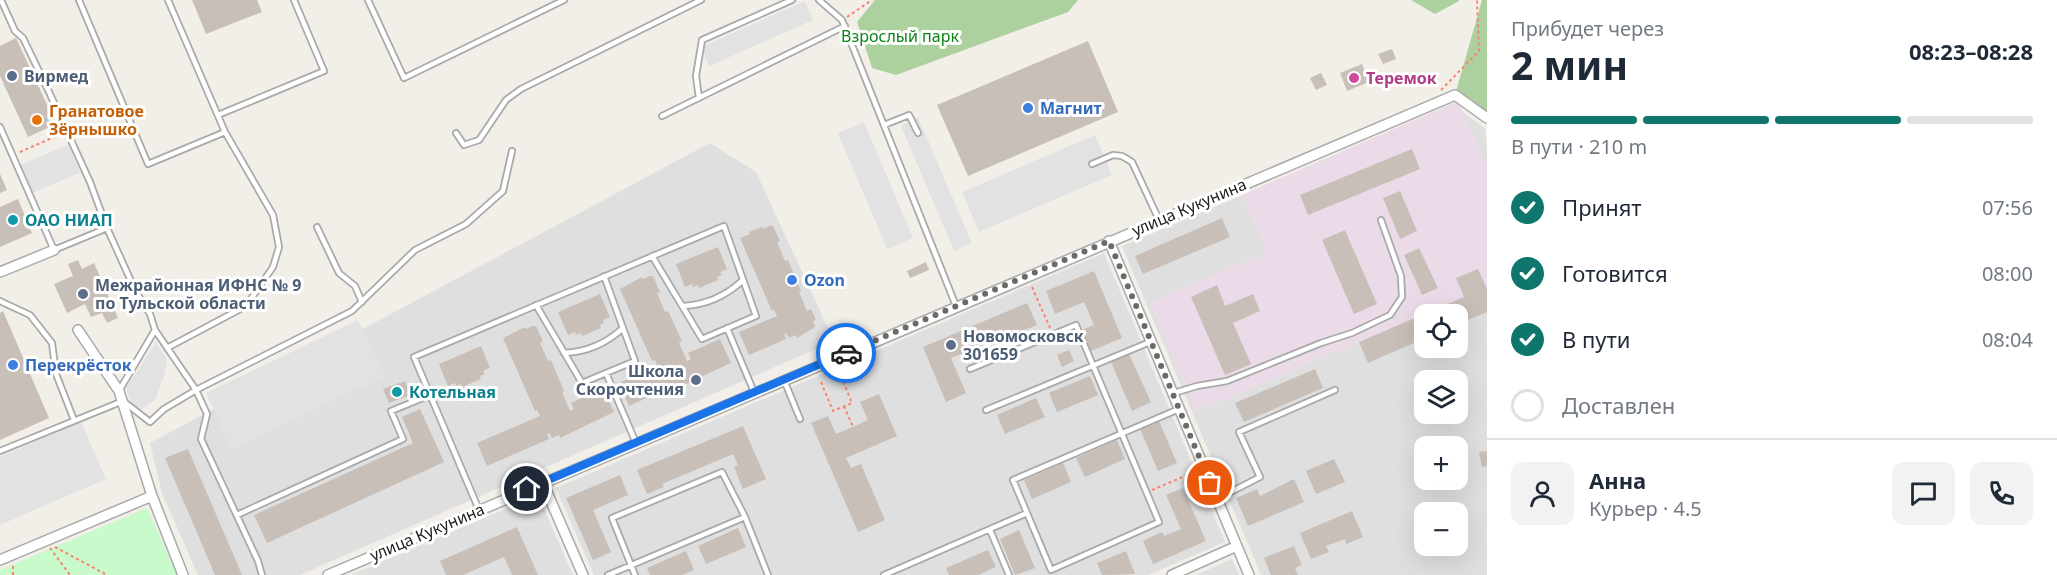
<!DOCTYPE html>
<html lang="ru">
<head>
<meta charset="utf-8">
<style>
  body { margin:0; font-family:"Noto Sans",sans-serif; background:#f2f2f3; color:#1f2937; height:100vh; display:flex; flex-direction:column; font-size:22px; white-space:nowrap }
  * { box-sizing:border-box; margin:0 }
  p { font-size:20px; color:#747a83 }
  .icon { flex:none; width:33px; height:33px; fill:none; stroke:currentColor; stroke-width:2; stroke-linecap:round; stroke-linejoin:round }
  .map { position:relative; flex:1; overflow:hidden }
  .side { display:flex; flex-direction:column; background:#fff; width:570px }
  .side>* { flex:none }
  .tools { position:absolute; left:1414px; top:304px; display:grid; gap:12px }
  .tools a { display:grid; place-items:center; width:54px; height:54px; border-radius:12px; background:#fff; box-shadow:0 6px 24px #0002; font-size:30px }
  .pin { position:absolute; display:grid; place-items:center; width:51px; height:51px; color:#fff; margin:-26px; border:3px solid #fff; border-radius:50%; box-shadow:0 2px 6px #0007 }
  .courier { position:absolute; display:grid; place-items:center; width:60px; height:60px; margin:-30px; border:4px solid #1a73e8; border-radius:50%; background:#fff; color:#222; box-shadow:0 2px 8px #0007 }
  .overview em { font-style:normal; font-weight:700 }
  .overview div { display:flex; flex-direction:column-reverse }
  .overview { display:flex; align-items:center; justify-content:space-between; height:102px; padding:0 24px }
  h1 { font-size:39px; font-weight:700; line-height:45px }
  .bar { display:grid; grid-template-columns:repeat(4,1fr); gap:9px 6px; align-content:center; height:72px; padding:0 24px }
  .bar i { height:8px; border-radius:4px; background:#e0e1e3 }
  .bar .active { background:#0f766e }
  .bar p { grid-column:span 4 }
  .line { display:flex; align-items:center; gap:15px; padding:0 24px; border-top:2px solid #e0e1e3 }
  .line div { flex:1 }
  .round { display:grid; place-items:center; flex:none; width:63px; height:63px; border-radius:12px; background:#f2f2f3 }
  ol { padding:0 24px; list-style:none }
  li { display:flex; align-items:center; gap:18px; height:66px }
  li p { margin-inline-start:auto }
  li .icon { padding:6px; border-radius:50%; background:#0f766e; color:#fff; stroke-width:4 }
  li:last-child { color:#747a83 }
  li i { width:33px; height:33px; border:3px solid #e0e1e3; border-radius:50% }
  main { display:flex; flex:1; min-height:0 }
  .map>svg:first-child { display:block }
</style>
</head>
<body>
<main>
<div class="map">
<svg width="1487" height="575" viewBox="0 0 1487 575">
  <rect width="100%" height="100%" fill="#f2efe9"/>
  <!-- residential -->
  <path fill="#e0dfdf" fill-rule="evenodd" d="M 1454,106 L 1485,128 L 1487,152 L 1487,575 L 1261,575 L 1122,246 ZM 1425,315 L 1458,315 L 1458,348 L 1425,348 ZM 1425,381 L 1458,381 L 1458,414 L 1425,414 ZM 1425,447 L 1458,447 L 1458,480 L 1425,480 ZM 1425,513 L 1458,513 L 1458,546 L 1425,546 Z
    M 710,143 L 756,172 L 834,341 L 300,575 L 198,575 L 162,493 L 150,443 Z
    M 1104,253 L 1225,542 L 1148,575 L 594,575 L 556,488 Z
    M 538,495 L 573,575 L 351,575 Z
    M 1232,559 L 1239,575 L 1196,575 Z"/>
  <!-- industrial -->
  <path fill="#ebdbe8" d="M 1458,101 L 1487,166 L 1487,312 L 1458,315 L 1425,315 L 1425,338 L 1368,363 L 1359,342 L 1196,412 L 1150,303 L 1267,252 L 1242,195 Z"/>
  <!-- forest -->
  <path fill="#add19e" d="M 875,0 L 1078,0 L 1068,12 L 896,75 L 872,68 L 857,22 Z
    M 1411,0 L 1459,0 L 1459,1 L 1435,14 Z
    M 1482,0 L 1487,0 L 1487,118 L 1455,95 Z"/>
  <!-- park -->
  <path fill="#c8facc" d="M 147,508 L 177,575 L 0,575 L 0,570 Z"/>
  <!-- parking -->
  <path fill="#e2e2e2" d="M 805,1 L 813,20 L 709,66 L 701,47 Z
    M 918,117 L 972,243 L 954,251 L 901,126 Z
    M 864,122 L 913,238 L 887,249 L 838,133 Z
    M 1095,135 L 1112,175 L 979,232 L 962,192 Z
    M 68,145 L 80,173 L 32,193 L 20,165 Z
    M 358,320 L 385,376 L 232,450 L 206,393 Z
    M 156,342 L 167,360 L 164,376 L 155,400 L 135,414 L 126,388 Z
    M 81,422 L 106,479 L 0,525 L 0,457 Z"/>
  <!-- building -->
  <path fill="#c7bfb8" d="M 192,0 L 257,0 L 262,12 L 206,34 Z
    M 16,38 L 56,124 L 28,137 L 0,76 L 0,46 Z
    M 1088,41 L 1118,112 L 968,176 L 937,105 Z
    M 1392,49 L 1396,59 L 1383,64 L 1378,54 Z
    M 1362,64 L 1369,82 L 1347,91 L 1340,73 Z
    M 1321,73 L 1327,85 L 1316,90 L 1310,78 Z
    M 1412,149 L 1420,169 L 1308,215 L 1300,195 Z
    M 0,174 L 7,190 L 0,193 Z
    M 1400,191 L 1417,231 L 1400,239 L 1383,198 Z
    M 18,199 L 32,233 L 0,247 L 0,207 Z
    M 1222,218 L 1230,237 L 1143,274 L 1135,256 Z
    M 769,226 L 773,226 L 780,241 L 777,242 L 785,261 L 788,260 L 801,291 L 799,292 L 807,311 L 811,309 L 816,320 L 813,321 L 815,327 L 797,338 L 795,335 L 789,338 L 786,333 L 784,334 L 786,339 L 749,355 L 739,332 L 777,316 L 774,310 L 772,311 L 740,238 L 750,234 L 749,232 L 762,227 L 763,229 Z
    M 1345,230 L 1377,304 L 1354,314 L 1322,240 Z
    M 718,247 L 727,269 L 720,272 L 722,275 L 717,277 L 718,280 L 699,288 L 698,285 L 693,287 L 692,284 L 685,287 L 676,264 Z
    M 1419,248 L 1438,288 L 1422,295 L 1404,255 Z
    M 78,260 L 82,269 L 94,263 L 118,318 L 107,323 L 102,313 L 91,317 L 85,304 L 67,313 L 54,284 L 73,276 L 68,264 Z
    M 926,262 L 929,270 L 910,278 L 907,271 Z
    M 1478,269 L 1487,289 L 1487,312 L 1458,324 L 1458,315 L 1425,315 L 1425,338 L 1368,363 L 1359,342 L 1464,297 L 1456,278 Z
    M 1094,271 L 1122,338 L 1091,351 L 1082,330 L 1094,325 L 1084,302 L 1055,314 L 1046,291 Z
    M 649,276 L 653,276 L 660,292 L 657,293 L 665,312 L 668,311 L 682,341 L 679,343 L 687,361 L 691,359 L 688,353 L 720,339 L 731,363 L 677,388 L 676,386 L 669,389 L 666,384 L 664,385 L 666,389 L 629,406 L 619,383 L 657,366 L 655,360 L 652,361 L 620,289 L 642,277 L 643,279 Z
    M 1217,285 L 1225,306 L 1253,294 L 1260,311 L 1233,323 L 1251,364 L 1225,375 L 1191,297 Z
    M 600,294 L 610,317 L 603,320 L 604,323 L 600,325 L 601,328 L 582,336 L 581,333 L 576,335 L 575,332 L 568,335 L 558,312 Z
    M 1027,303 L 1037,325 L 1020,332 L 1019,329 L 951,358 L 966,393 L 946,402 L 923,347 Z
    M 3,311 L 49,418 L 0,440 L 0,313 Z
    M 532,326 L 536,326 L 543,341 L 540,343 L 548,361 L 551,360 L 564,391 L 562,392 L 570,411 L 574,409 L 571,403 L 603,388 L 614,412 L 560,438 L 559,435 L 552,438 L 549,433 L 547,434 L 549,439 L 487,466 L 477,443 L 540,416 L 537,410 L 535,411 L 503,338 L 525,327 L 526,329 Z
    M 481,346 L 490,368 L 483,371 L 485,374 L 480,376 L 481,379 L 462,387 L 461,384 L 456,386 L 455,383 L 448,386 L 439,364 Z
    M 1069,350 L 1074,361 L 1062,367 L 1057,355 Z
    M 1129,354 L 1151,402 L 1132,411 L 1111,362 Z
    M 1315,369 L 1323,388 L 1244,422 L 1235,403 Z
    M 1090,376 L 1098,395 L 1057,412 L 1049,393 Z
    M 405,381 L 411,395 L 389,403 L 383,389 Z
    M 879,394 L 897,436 L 846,458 L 851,468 L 861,464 L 885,520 L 858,532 L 811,423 L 828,416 L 836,434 L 853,427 L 868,420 L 860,402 Z
    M 1036,398 L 1045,417 L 1005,434 L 997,415 Z
    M 420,409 L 444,462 L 267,543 L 254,515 L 413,443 L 402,417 Z
    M 1159,421 L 1177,463 L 1158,471 L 1140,429 Z
    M 743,426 L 766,479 L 743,489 L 734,467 L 738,465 L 733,454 L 662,484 L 664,487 L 647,494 L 637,470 Z
    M 1117,440 L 1125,459 L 1085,477 L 1076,458 Z
    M 188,449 L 242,575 L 215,575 L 165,458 Z
    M 1487,451 L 1487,466 L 1482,467 L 1479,452 Z
    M 1334,459 L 1345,482 L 1316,494 L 1306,471 Z
    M 1063,463 L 1071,482 L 1032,499 L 1024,480 Z
    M 620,475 L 628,495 L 593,510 L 611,552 L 593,560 L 566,498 Z
    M 1294,479 L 1304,502 L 1248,526 L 1236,498 L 1257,489 L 1260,496 Z
    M 1183,488 L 1206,541 L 1153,564 L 1143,541 L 1162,532 L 1164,536 L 1181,529 L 1166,495 Z
    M 1352,511 L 1363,537 L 1346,544 L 1345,539 L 1326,546 L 1329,552 L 1311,559 L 1300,533 Z
    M 517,527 L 538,575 L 512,575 L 504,557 L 463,575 L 446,575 L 440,561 Z
    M 738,528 L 746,547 L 706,564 L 698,546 Z
    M 1019,530 L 1035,568 L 1015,575 L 1000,539 Z
    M 1294,546 L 1302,565 L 1295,568 L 1298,575 L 1271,575 L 1264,558 Z
    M 988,550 L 996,567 L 978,575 L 949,575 L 946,568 Z
    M 686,551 L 694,570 L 682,575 L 650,575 L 647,568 Z
    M 1126,551 L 1135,574 L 1102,575 L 1097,563 Z"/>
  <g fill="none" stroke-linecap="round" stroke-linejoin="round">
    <!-- lane casing -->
    <g stroke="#a9a9a9" stroke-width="8">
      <path id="lane" d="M 1,0 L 15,31 L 23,38 L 49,92 L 90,182 L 107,228
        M 79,0 L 148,164 L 225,132
        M 368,0 L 404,78 L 564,0
        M 819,0 L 842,20 L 956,306
        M 699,98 L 696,76 L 702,40 L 792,0
        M 218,115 L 324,71 L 294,0
        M 662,116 L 845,26
        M 884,125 L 909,115 L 918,133
        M 0,127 L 54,250 L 107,228 L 135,290 L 150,314 L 155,330
        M 456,133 L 464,145 L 479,140 L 506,100 L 521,89 L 701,0
        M 1092,164 L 1113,155 L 1122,156 L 1132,162 L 1159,220
        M 317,227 L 339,273 L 355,286 L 362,302
        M 0,301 L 30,315 L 52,343 L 56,374 L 74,420
        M 536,305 L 582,383 L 635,361 L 604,276
        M 683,306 C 705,305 726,296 743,280
        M 727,328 L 754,392
        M 167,348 L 246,306 L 273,267 L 279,247 L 273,215 L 225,132 L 168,0
        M 564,353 C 586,352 607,343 623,328
        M 970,369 L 1076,325 L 1159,522 L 1051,570 L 1027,513
        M 606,373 L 636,443
        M 784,380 L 800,419
        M 119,391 L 155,330 L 196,390 L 352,311 L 415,250 L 466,224 L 503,191 L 512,151
        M 1174,393 L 1197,386 L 1227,381 L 1321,343 L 1352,333 L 1390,315 L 1402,297 L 1401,276 L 1381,220
        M 986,410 L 1150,342
        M 0,451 L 123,401 L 150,422 L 164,409 L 196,390 L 207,414 L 201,439 L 258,561 L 262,575
        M 1217,499 L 1260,477 L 1239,432 L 1335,390
        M 479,510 L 414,357 L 724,226 L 756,316 L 702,339 L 652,256
        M 237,515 L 403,439 L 391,411 L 430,395
        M 990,530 L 1009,575
        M 608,575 L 745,517
        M 635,575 L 612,518 L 722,472 L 745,517 L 768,575
        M 884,575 L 1027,513 L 1013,480 L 1179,409"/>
    </g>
    <!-- street casing -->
    <g stroke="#a9a9a9" stroke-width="12">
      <path id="street" d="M 1109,241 L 1249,575
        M 0,272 L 54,250
        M 78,330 L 119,391 L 152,496 L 183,575
        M 543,483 L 583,575
        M 0,560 L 152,496
        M 328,575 L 1455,95 L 1487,118
        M 1172,575 L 1237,546"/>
    </g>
    <!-- path -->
    <path stroke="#fa8072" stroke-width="2" stroke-dasharray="3 3" stroke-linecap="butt" d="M 847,17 L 872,0
      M 1441,90 L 1479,51 L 1477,0
      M 20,152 L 61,134
      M 1032,287 L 1050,328
      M 866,355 L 869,362
      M 821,382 L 833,411 L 852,403 L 840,374
      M 844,406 L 853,427
      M 1152,490 L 1197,471
      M 55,547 L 107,575
      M 50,548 L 70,575
      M 13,566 L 13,575"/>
    <!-- lane -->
    <use href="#lane" stroke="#fff" stroke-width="4.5"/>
    <!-- street -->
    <use href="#street" stroke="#fff" stroke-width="9"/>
  </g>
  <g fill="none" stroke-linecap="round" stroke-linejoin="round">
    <!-- done -->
    <path stroke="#6b6a68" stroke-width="6" stroke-dasharray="0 10.8" d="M 846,353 L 1109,241 L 1210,483"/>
    <!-- route -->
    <path stroke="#1a73e8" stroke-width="8" d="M 527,489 L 846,353"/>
  </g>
  <!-- markers -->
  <g fill="#5c6f8a" stroke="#fff" stroke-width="2">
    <circle cx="12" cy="76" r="6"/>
    <circle cx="83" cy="294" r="6"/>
    <circle cx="951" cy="345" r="6"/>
    <circle cx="696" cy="380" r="6"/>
  </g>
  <circle fill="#d1479c" stroke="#fff" stroke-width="2" cx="1354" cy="78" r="6"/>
  <g fill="#3f7fe0" stroke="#fff" stroke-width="2">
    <circle cx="1028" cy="108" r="6"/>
    <circle cx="792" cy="280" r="6"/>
    <circle cx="13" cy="365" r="6"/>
  </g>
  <circle fill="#e8710a" stroke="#fff" stroke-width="2" cx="37" cy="120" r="6"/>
  <g fill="#0f9aa8" stroke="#fff" stroke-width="2">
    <circle cx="13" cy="220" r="6"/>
    <circle cx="397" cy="392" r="6"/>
  </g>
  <g text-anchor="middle" stroke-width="6" stroke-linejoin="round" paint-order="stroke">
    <!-- park labels -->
    <g font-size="16" fill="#0c8416" stroke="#fff">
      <text x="900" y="42">Взрослый парк</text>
    </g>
    <!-- service labels -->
    <g font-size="16" font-weight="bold" fill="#4e5e75" stroke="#fff" text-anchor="start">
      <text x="24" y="82">Вирмед</text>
      <text x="95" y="291">Межрайонная ИФНС № 9<tspan x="95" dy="18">по Тульской области</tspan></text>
      <text x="963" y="342">Новомосковск<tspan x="963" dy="18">301659</tspan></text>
      <text x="684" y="377" text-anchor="end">Школа<tspan x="684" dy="18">Скорочтения</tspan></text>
    </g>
    <!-- hotel labels -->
    <g font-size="16" font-weight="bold" fill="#b23c85" stroke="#fff" text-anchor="start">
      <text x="1366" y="84">Теремок</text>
    </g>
    <!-- shop labels -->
    <g font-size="16" font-weight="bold" fill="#366cbe" stroke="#fff" text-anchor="start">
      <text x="1040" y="114">Магнит</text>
      <text x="804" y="286">Ozon</text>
      <text x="25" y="371">Перекрёсток</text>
    </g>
    <!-- food labels -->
    <g font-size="16" font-weight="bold" fill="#c56008" stroke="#fff" text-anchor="start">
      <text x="49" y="117">Гранатовое<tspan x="49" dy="18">Зёрнышко</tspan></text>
    </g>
    <!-- street labels -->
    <g font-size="16" fill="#222" stroke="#fff">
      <text transform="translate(1189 207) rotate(-23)" y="6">улица Кукунина</text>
      <text transform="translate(427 532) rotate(-23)" y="6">улица Кукунина</text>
    </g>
    <!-- culture labels -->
    <g font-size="16" font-weight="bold" fill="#0d838f" stroke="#fff" text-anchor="start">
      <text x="25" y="226">ОАО НИАП</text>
      <text x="409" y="398">Котельная</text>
    </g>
  </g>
</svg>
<div class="tools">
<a><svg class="icon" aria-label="locate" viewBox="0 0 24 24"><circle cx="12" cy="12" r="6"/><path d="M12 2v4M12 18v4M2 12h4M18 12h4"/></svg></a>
<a><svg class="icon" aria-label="layers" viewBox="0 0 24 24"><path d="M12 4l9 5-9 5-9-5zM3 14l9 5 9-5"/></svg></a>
<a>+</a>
<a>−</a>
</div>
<div class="pin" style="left:1210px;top:483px;background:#ea580c"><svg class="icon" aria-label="bag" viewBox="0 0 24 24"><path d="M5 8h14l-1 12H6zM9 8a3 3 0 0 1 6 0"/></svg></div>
<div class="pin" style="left:527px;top:489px;background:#1f2937"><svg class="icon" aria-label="home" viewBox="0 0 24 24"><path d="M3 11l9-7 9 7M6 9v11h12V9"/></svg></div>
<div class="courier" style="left:846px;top:353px"><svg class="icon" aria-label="car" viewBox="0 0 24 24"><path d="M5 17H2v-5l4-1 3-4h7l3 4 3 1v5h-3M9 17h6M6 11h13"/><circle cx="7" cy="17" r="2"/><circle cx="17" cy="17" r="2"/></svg></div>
</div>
<section class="side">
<div class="overview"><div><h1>2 мин</h1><p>Прибудет через</p></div><em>08:23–08:28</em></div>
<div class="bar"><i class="active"></i><i class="active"></i><i class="active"></i><i></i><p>В пути · 210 m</p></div>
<ol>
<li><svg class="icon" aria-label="check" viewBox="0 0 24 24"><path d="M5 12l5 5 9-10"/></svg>Принят<p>07:56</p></li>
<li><svg class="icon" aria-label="check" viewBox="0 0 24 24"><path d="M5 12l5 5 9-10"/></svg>Готовится<p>08:00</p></li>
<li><svg class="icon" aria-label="check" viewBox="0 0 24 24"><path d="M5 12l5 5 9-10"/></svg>В пути<p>08:04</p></li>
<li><i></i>Доставлен</li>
</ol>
<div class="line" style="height:108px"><a class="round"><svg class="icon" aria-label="person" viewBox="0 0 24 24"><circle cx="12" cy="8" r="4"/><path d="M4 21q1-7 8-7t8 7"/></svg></a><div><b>Анна</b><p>Курьер · 4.5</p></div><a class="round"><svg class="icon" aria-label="chat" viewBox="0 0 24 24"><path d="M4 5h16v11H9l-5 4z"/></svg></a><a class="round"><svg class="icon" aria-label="phone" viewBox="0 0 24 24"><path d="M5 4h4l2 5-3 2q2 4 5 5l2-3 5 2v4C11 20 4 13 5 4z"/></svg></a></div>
</section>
</main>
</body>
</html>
